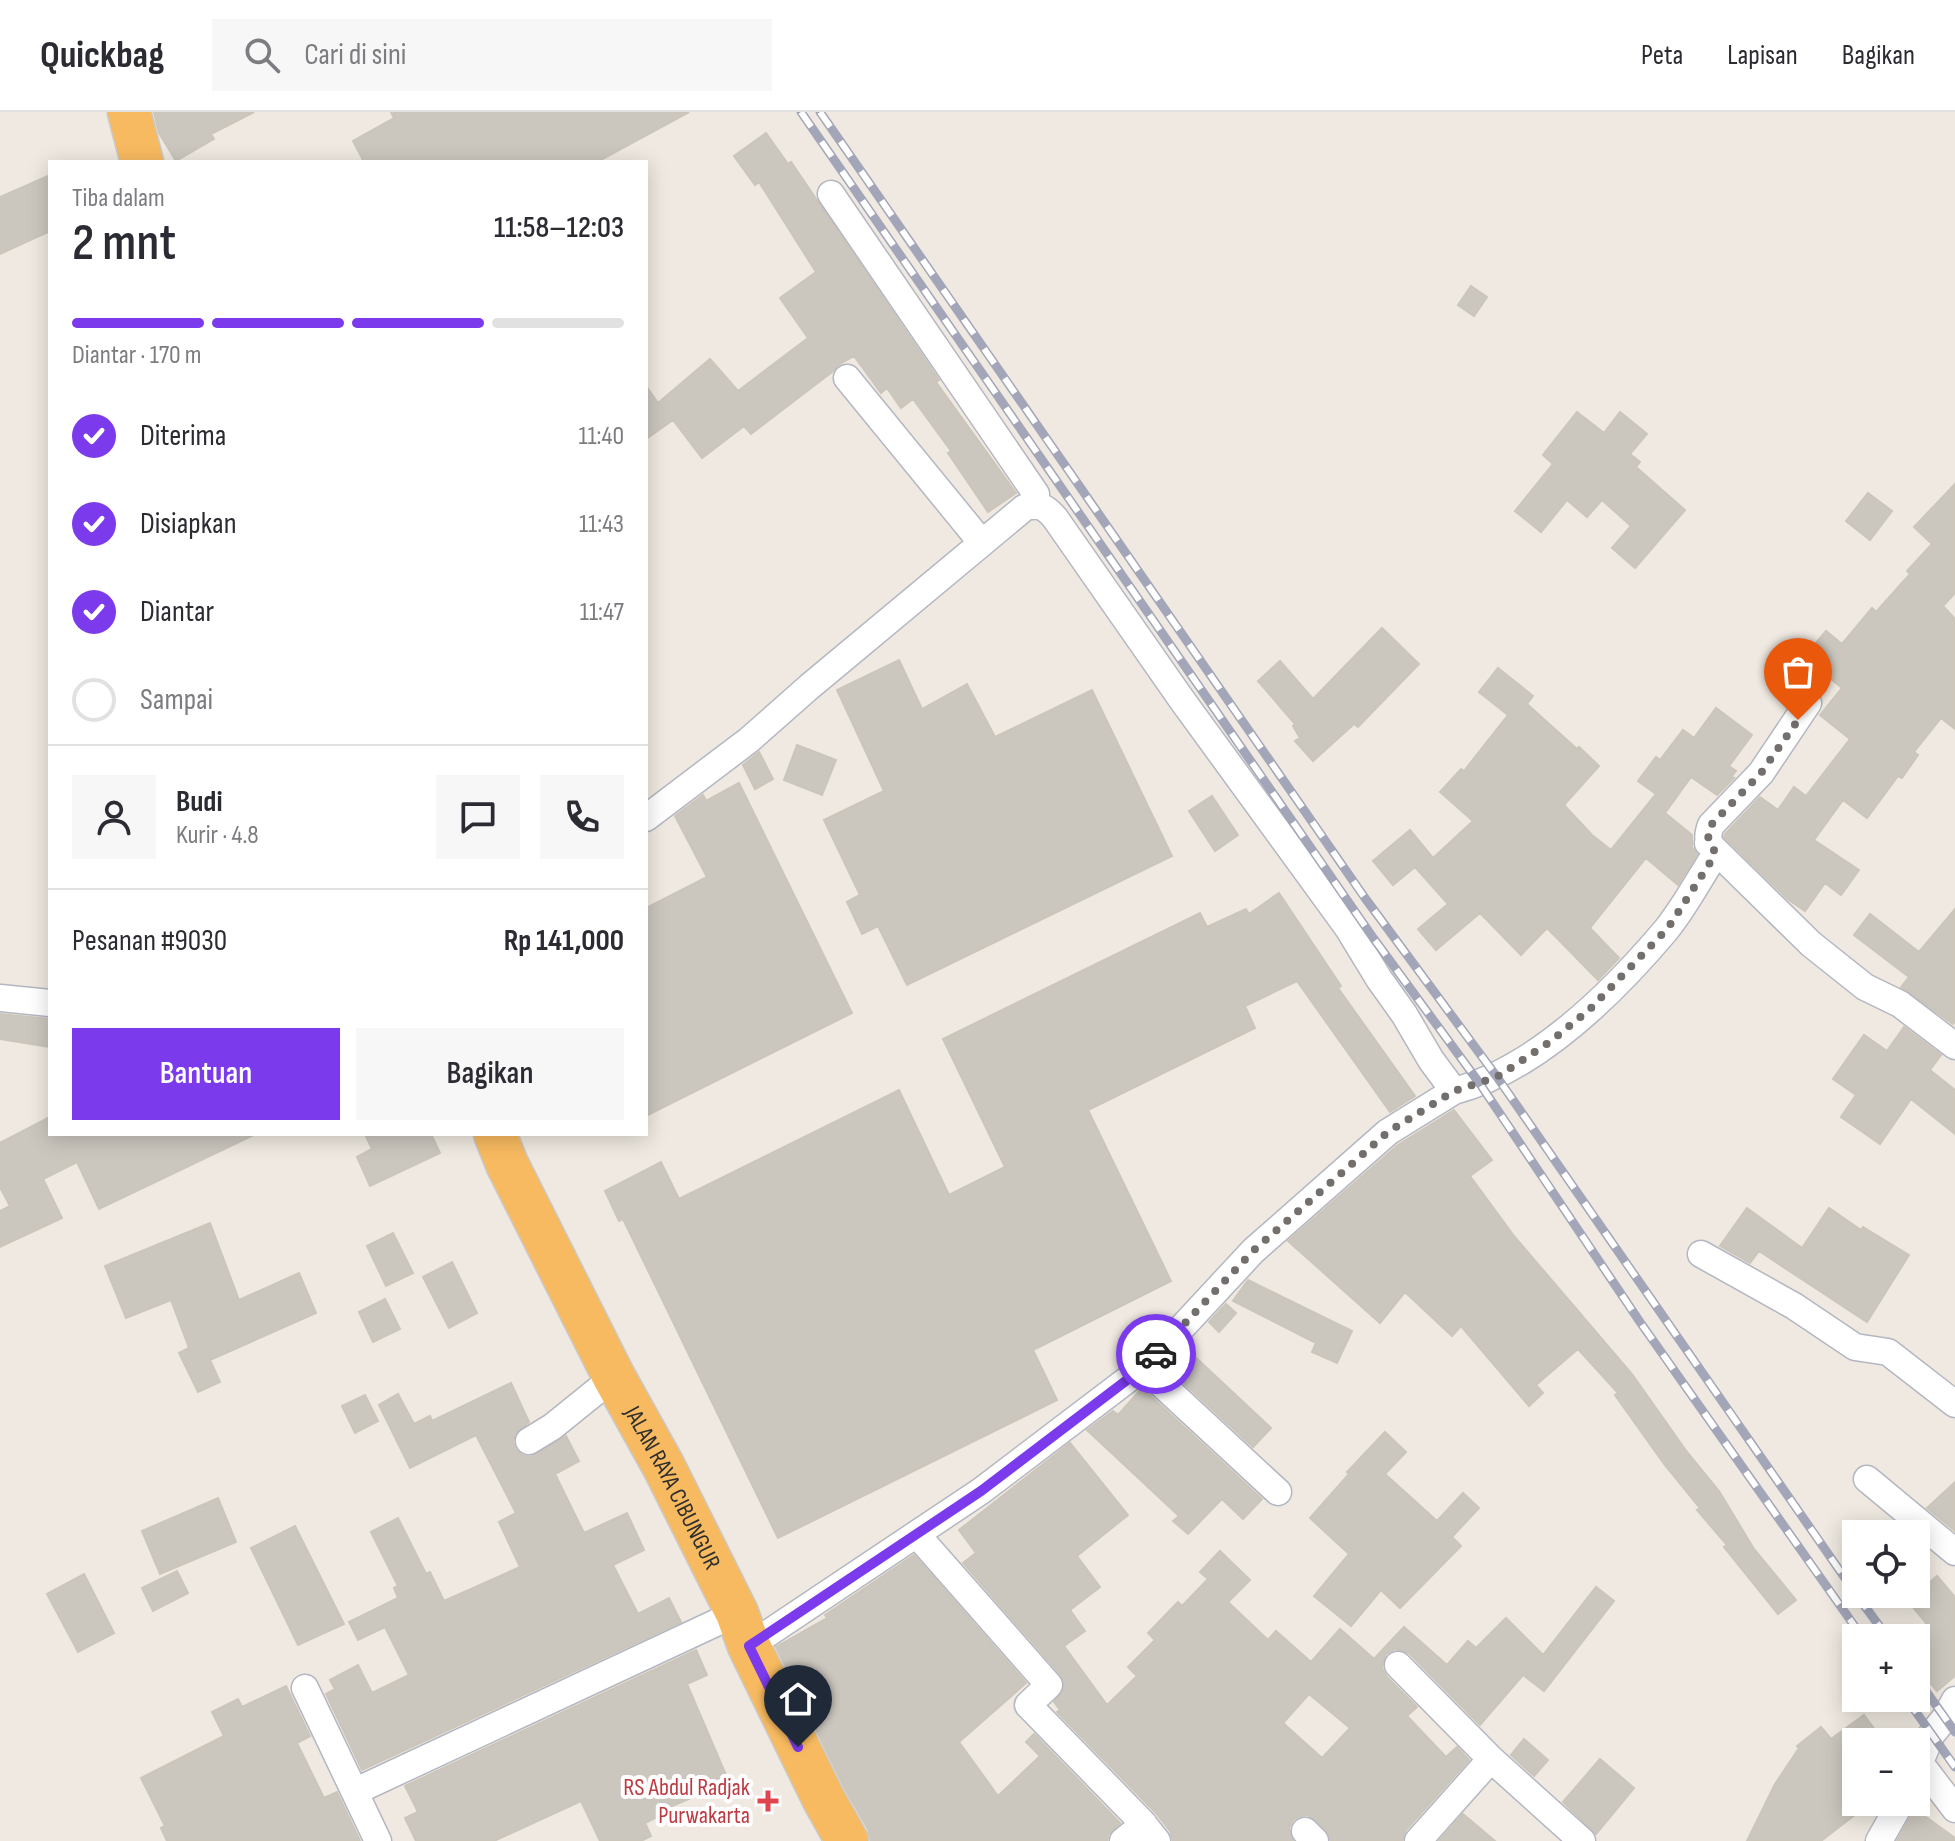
<!DOCTYPE html>
<html lang="id">
<head>
<meta charset="utf-8">
<style>
  body { margin:0; font-family:"Sofia Sans Condensed",sans-serif; background:#f7f7f7; color:#2b2b33; height:100vh; display:flex; flex-direction:column; font-size:30px; white-space:nowrap }
  * { box-sizing:border-box; margin:0 }
  p { font-size:26px; color:#7c7c81 }
  .icon { flex:none; width:44px; height:44px; fill:none; stroke:currentColor; stroke-width:2; stroke-linecap:round; stroke-linejoin:round }
  .map { position:relative; flex:1; overflow:hidden }
  .sheet { position:absolute; left:48px; top:48px; width:600px; height:976px; display:flex; flex-direction:column; background:#fff; border-radius:0px; box-shadow:0 4px 20px #0003 }
  .sheet>* { flex:none }
  .fabs { position:absolute; left:1842px; top:1408px; display:grid; gap:16px }
  .fabs a { display:grid; place-items:center; width:88px; height:88px; border-radius:0px; background:#fff; box-shadow:0 4px 20px #0003; font-size:40px }
  .pin { position:absolute; display:grid; place-items:center; width:68px; height:68px; color:#fff; margin:-82px -34px; border-radius:50% 50% 50% 0; rotate:-45deg; box-shadow:0 0 8px #0007 }
  .pin .icon { rotate:45deg }
  .courier { position:absolute; display:grid; place-items:center; width:80px; height:80px; margin:-40px; border:6px solid #7c3aed; border-radius:50%; background:#fff; color:#222; box-shadow:0 2px 10px #0007 }
  .head em { font-style:normal; font-weight:600 }
  .head div { display:flex; flex-direction:column-reverse }
  .head { display:flex; align-items:center; justify-content:space-between; height:136px; padding:0 24px }
  h1 { font-size:52px; font-weight:600; line-height:60px }
  .bar { display:grid; grid-template-columns:repeat(4,1fr); gap:12px 8px; align-content:center; height:96px; padding:0 24px }
  .bar i { height:10px; border-radius:6px; background:#e1e1e2 }
  .bar .selected { background:#7c3aed }
  .bar p { grid-column:span 4 }
  .line { display:flex; align-items:center; gap:20px; padding:0 24px; border-top:2px solid #e1e1e2 }
  .line div { flex:1 }
  .round { display:grid; place-items:center; flex:none; width:84px; height:84px; border-radius:0px; background:#f7f7f7 }
  ol { padding:0 24px; list-style:none }
  li { display:flex; align-items:center; gap:24px; height:88px }
  li p { margin-inline-start:auto }
  li .icon { padding:8px; border-radius:50%; background:#7c3aed; color:#fff; stroke-width:4 }
  li:last-child { color:#7c7c81 }
  li i { width:44px; height:44px; border:4px solid #e1e1e2; border-radius:50% }
  .button { display:flex; gap:16px; margin-top:auto; padding:16px 24px }
  .button a { flex:1; height:92px; border-radius:0px; background:#7c3aed; color:#fff; font-size:32px; font-weight:600; line-height:92px; text-align:center }
  .button a+a { background:#f7f7f7; color:#2b2b33 }
  header { display:flex; align-items:center; gap:48px; box-sizing:border-box; height:112px; padding:0 40px; background:#fff; border-bottom:2px solid #e1e1e2 }
  header strong { font-size:38px }
  nav { display:flex; gap:44px; margin-inline-start:auto; font-size:28px }
  .search { width:560px; height:72px; background:#f7f7f7; display:flex; align-items:center; gap:20px; box-sizing:border-box; padding:0 28px; border-radius:0px; color:#7c7c81; font-size:30px }
  .map>svg:first-child { display:block }
</style>
</head>
<body>
<header>
<strong>Quickbag</strong>
<div class="search"><svg class="icon" aria-label="search" viewBox="0 0 24 24"><circle cx="10" cy="10" r="6"/><path d="M15 15l6 6"/></svg>Cari di sini</div>
<nav><a>Peta</a><a>Lapisan</a><a>Bagikan</a></nav>
</header>
<div class="map">
<svg width="1955" height="1729" viewBox="0 0 1955 1729">
  <rect width="100%" height="100%" fill="#efe9e1"/>
  <!-- building -->
  <path fill="#cbc7bf" stroke="#cbc5ba" stroke-width="2" fill-rule="evenodd" d="M 154,0 L 254,0 L 211,22 L 214,27 L 176,49 L 159,21 Z
    M 391,0 L 689,0 L 597,50 L 364,50 L 353,29 L 394,6 Z
    M 766,21 L 788,52 L 791,50 L 939,268 L 936,270 L 1016,381 L 988,400 L 948,341 L 951,339 L 913,287 L 901,296 L 887,276 L 881,281 L 854,244 L 838,253 L 832,260 L 751,322 L 744,314 L 702,346 L 673,308 L 646,327 L 646,274 L 658,291 L 710,247 L 738,279 L 808,226 L 780,186 L 816,160 L 759,70 L 755,73 L 734,44 Z
    M 50,63 L 50,119 L 0,142 L 0,85 Z
    M 1471,174 L 1487,185 L 1474,204 L 1458,193 Z
    M 1577,300 L 1604,321 L 1620,300 L 1647,322 L 1630,342 L 1640,350 L 1636,355 L 1685,398 L 1635,456 L 1612,436 L 1631,414 L 1602,388 L 1587,405 L 1567,388 L 1541,420 L 1515,399 L 1553,352 L 1543,343 Z
    M 1955,372 L 1955,481 L 1943,494 L 1955,507 L 1955,617 L 1941,606 L 1914,640 L 1918,643 L 1902,666 L 1898,664 L 1867,706 L 1843,688 L 1814,728 L 1859,758 L 1841,783 L 1825,771 L 1805,799 L 1789,788 L 1724,725 L 1725,722 L 1760,685 L 1778,698 L 1794,675 L 1806,684 L 1850,627 L 1820,603 L 1842,576 L 1804,545 L 1826,519 L 1842,532 L 1872,496 L 1876,500 L 1910,462 L 1907,459 L 1932,432 L 1914,415 Z
    M 1868,381 L 1892,399 L 1870,428 L 1846,409 Z
    M 1382,516 L 1419,552 L 1358,615 L 1354,612 L 1313,649 L 1295,629 L 1300,626 L 1293,614 L 1295,612 L 1258,569 L 1280,549 L 1313,587 Z
    M 899,548 L 922,597 L 967,572 L 995,625 L 1092,578 L 1172,744 L 907,873 L 878,814 L 862,822 L 847,790 L 860,783 L 824,708 L 884,679 L 837,578 Z
    M 1498,556 L 1533,584 L 1527,592 L 1577,637 L 1579,635 L 1599,654 L 1564,693 L 1592,723 L 1611,738 L 1656,682 L 1638,669 L 1656,645 L 1660,648 L 1683,618 L 1694,626 L 1716,596 L 1752,623 L 1729,654 L 1736,659 L 1731,665 L 1734,666 L 1717,683 L 1691,665 L 1665,701 L 1692,723 L 1692,735 L 1697,742 L 1678,773 L 1646,746 L 1590,816 L 1619,846 L 1598,868 L 1547,816 L 1521,843 L 1480,801 L 1436,838 L 1418,817 L 1448,792 L 1415,755 L 1393,773 L 1373,749 L 1410,718 L 1433,746 L 1473,709 L 1440,680 L 1461,657 L 1464,659 L 1508,603 L 1479,580 Z
    M 797,633 L 836,648 L 822,683 L 784,668 Z
    M 759,640 L 773,667 L 755,677 L 743,653 Z
    M 739,671 L 852,901 L 646,1004 L 646,796 L 707,765 L 675,704 L 703,683 L 706,689 Z
    M 1212,684 L 1238,723 L 1215,739 L 1189,699 Z
    M 1279,781 L 1341,874 L 1338,876 L 1415,984 L 1390,1000 L 1297,869 L 1245,894 L 1255,916 L 1088,998 L 1171,1169 L 1033,1238 L 1057,1288 L 778,1426 L 623,1107 L 619,1109 L 605,1079 L 661,1050 L 679,1087 L 899,978 L 949,1083 L 1005,1055 L 943,927 L 1200,801 L 1207,815 L 1246,797 L 1249,802 Z
    M 1955,797 L 1955,910 L 1953,912 L 1901,875 L 1909,865 L 1854,823 L 1870,802 L 1919,840 Z
    M 0,902 L 50,907 L 50,935 L 0,927 Z
    M 1904,915 L 1941,943 L 1930,958 L 1955,978 L 1955,1022 L 1911,987 L 1880,1032 L 1841,1005 L 1856,983 L 1833,967 L 1864,923 L 1887,939 Z
    M 1454,998 L 1492,1048 L 1470,1064 L 1514,1124 L 1632,1262 L 1687,1340 L 1719,1379 L 1754,1437 L 1796,1488 L 1778,1502 L 1724,1435 L 1727,1433 L 1697,1398 L 1700,1396 L 1664,1352 L 1615,1283 L 1618,1281 L 1578,1237 L 1536,1273 L 1543,1281 L 1529,1294 L 1461,1214 L 1452,1224 L 1405,1180 L 1380,1211 L 1288,1129 L 1398,1033 Z
    M 50,1005 L 50,1022 L 256,1022 L 99,1097 L 77,1050 L 43,1067 L 62,1106 L 0,1135 L 0,1099 L 10,1094 L 0,1075 L 0,1031 Z
    M 365,1022 L 431,1022 L 440,1041 L 370,1074 L 357,1045 L 372,1037 Z
    M 1747,1096 L 1802,1136 L 1829,1096 L 1861,1118 L 1863,1115 L 1909,1143 L 1867,1210 L 1759,1139 L 1750,1151 L 1720,1134 Z
    M 210,1111 L 239,1188 L 299,1161 L 316,1201 L 210,1248 L 220,1270 L 198,1280 L 179,1241 L 189,1236 L 171,1188 L 126,1206 L 105,1154 Z
    M 393,1121 L 413,1161 L 386,1174 L 367,1134 Z
    M 452,1150 L 477,1201 L 449,1216 L 423,1165 Z
    M 1248,1168 L 1352,1219 L 1337,1251 L 1312,1240 L 1316,1231 L 1233,1189 Z
    M 385,1187 L 400,1217 L 373,1230 L 359,1200 Z
    M 1226,1192 L 1236,1201 L 1219,1220 L 1209,1210 Z
    M 1193,1243 L 1271,1316 L 1253,1335 L 1175,1263 Z
    M 511,1271 L 529,1310 L 515,1322 L 513,1330 L 516,1338 L 522,1343 L 530,1345 L 566,1324 L 579,1349 L 555,1362 L 584,1421 L 627,1401 L 644,1438 L 613,1453 L 638,1502 L 669,1486 L 681,1510 L 362,1658 L 326,1582 L 335,1577 L 330,1568 L 358,1553 L 372,1581 L 409,1563 L 385,1515 L 358,1528 L 349,1510 L 398,1486 L 394,1476 L 398,1474 L 371,1420 L 398,1406 L 426,1462 L 430,1460 L 444,1489 L 520,1455 L 499,1410 L 516,1401 L 476,1323 L 410,1356 L 379,1293 L 398,1282 L 414,1312 L 430,1304 L 432,1309 Z
    M 1142,1276 L 1262,1387 L 1243,1407 L 1222,1387 L 1188,1422 L 1173,1409 L 1179,1404 L 1087,1318 L 1113,1299 L 1118,1303 Z
    M 365,1283 L 378,1309 L 355,1321 L 342,1294 Z
    M 1385,1320 L 1406,1340 L 1385,1362 L 1437,1409 L 1463,1381 L 1479,1396 L 1452,1425 L 1461,1434 L 1400,1496 L 1381,1478 L 1351,1514 L 1314,1484 L 1349,1442 L 1310,1406 L 1349,1362 L 1347,1360 Z
    M 1070,1331 L 1128,1403 L 1077,1444 L 1100,1475 L 1070,1498 L 1085,1519 L 1064,1534 L 1107,1593 L 1137,1564 L 1128,1555 L 1155,1528 L 1148,1521 L 1178,1490 L 1182,1494 L 1208,1467 L 1200,1460 L 1220,1439 L 1250,1468 L 1228,1490 L 1268,1528 L 1276,1519 L 1311,1550 L 1340,1517 L 1374,1547 L 1404,1515 L 1447,1553 L 1468,1529 L 1476,1536 L 1506,1506 L 1543,1543 L 1596,1475 L 1614,1489 L 1544,1579 L 1523,1563 L 1480,1613 L 1409,1541 L 1395,1537 L 1386,1542 L 1382,1556 L 1386,1564 L 1417,1595 L 1407,1604 L 1446,1645 L 1457,1635 L 1469,1648 L 1406,1718 L 1402,1729 L 1331,1729 L 1326,1718 L 1308,1703 L 1300,1704 L 1293,1708 L 1289,1716 L 1293,1729 L 1173,1729 L 1170,1719 L 1156,1701 L 1057,1600 L 1060,1598 L 1054,1590 L 1064,1577 L 1061,1563 L 963,1451 L 976,1441 L 959,1418 ZM 1309,1582 L 1350,1616 L 1322,1646 L 1283,1611 Z
    M 1955,1370 L 1955,1419 L 1927,1396 Z
    M 218,1386 L 236,1430 L 160,1462 L 142,1419 Z
    M 295,1414 L 344,1512 L 298,1533 L 251,1436 Z
    M 914,1443 L 1026,1571 L 959,1630 L 998,1684 L 1040,1644 L 1026,1630 L 1034,1622 L 1120,1711 L 1108,1723 L 1107,1729 L 871,1729 L 868,1717 L 844,1675 L 776,1535 L 827,1506 L 825,1503 Z
    M 177,1459 L 188,1481 L 153,1499 L 142,1476 Z
    M 84,1462 L 114,1521 L 78,1540 L 47,1482 Z
    M 1937,1464 L 1955,1485 L 1955,1564 L 1937,1579 L 1916,1554 L 1916,1530 L 1931,1517 L 1908,1489 Z
    M 696,1538 L 707,1563 L 687,1572 L 729,1670 L 672,1694 L 673,1697 L 645,1711 L 651,1724 L 641,1729 L 600,1729 L 581,1689 L 494,1729 L 416,1729 L 405,1706 L 418,1700 L 405,1674 Z
    M 286,1574 L 310,1624 L 297,1631 L 324,1686 L 337,1680 L 360,1729 L 167,1729 L 161,1716 L 165,1714 L 141,1666 L 224,1624 L 212,1600 L 238,1587 L 242,1595 Z
    M 1864,1603 L 1884,1630 L 1856,1630 L 1856,1702 L 1821,1729 L 1747,1729 L 1775,1672 L 1799,1636 L 1797,1634 L 1821,1615 L 1831,1627 Z
    M 1524,1627 L 1548,1648 L 1534,1664 L 1511,1643 Z
    M 1600,1647 L 1634,1676 L 1596,1722 L 1563,1690 Z
    M 1915,1697 L 1955,1726 L 1955,1729 L 1897,1729 Z
    M 1463,1702 L 1495,1729 L 1439,1729 Z"/>
  <g fill="none" stroke-linecap="round" stroke-linejoin="round">
    <!-- minor casing -->
    <g stroke="#b4b7c1" stroke-width="29">
      <path id="minor" d="M 831,82 L 1036,382 L 1033,394
        M 847,266 L 982,431
        M 646,706 L 749,628 L 809,575 L 1024,396 C 1037,390 1046,395 1055,406 L 1182,588 L 1348,816 L 1379,867 L 1404,902 L 1431,948 L 1454,979 L 1388,1020 L 1253,1139 L 1148,1252 L 981,1379 L 749,1534
        M 1708,731 L 1811,832 L 1865,875 L 1900,892 L 1955,934
        M 0,886 L 50,891
        M 1454,979 C 1537,957 1612,882 1666,818 C 1684,796 1698,769 1713,746 L 1714,738 C 1707,729 1707,724 1711,713 L 1761,661 L 1808,591
        M 1701,1142 L 1794,1194 L 1855,1235 L 1888,1240 L 1955,1292
        M 1143,1255 L 1278,1380
        M 529,1329 L 552,1315 L 614,1265
        M 1867,1367 L 1955,1440
        M 917,1423 L 1049,1573 L 1028,1593 L 1142,1710 L 1157,1729
        M 1398,1553 L 1491,1647 L 1582,1729
        M 305,1576 L 378,1729
        M 1920,1651 L 1955,1697
        M 1916,1659 L 1932,1622 L 1945,1606 L 1955,1588
        M 356,1679 L 737,1501
        M 1305,1719 L 1315,1729
        M 1123,1729 L 1144,1712
        M 1418,1729 L 1491,1647
        M 1879,1729 L 1901,1690"/>
    </g>
    <!-- trunk casing -->
    <g stroke="#c9c9c9" stroke-width="45">
      <g id="trunk">
        <path d="M 129,0 L 142,50"/>
        <path id="s1" d="M 495,1022 L 507,1052 L 614,1265 L 664,1355 L 737,1501 L 749,1534 L 823,1686 L 847,1729"/>
      </g>
    </g>
    <!-- minor -->
    <use href="#minor" stroke="#fff" stroke-width="26"/>
    <!-- trunk -->
    <use href="#trunk" stroke="#f8ba60" stroke-width="42"/>
    <!-- rail casing -->
    <g stroke="#a3a6b8" stroke-width="9">
      <path id="rail" d="M 801,0 L 1374,827 L 1480,972 L 1640,1210 L 1863,1526
        M 820,0 L 1365,786 L 1497,965 L 1856,1482
        M 1856,1482 L 1888,1526
        M 1916,1565 L 1955,1620
        M 1906,1586 L 1955,1655"/>
    </g>
    <!-- rail -->
    <use href="#rail" stroke="#fff" stroke-width="6" stroke-dasharray="18" stroke-linecap="butt"/>
  </g>
  <g fill="none" stroke-linecap="round" stroke-linejoin="round">
    <!-- done -->
    <path stroke="#726f6d" stroke-width="8" stroke-dasharray="0 14.4" d="M 1156,1242 L 1253,1139 L 1388,1020 L 1454,979 L 1497,965 L 1551,929 L 1589,898 L 1668,816 L 1713,746 L 1714,738 C 1707,729 1707,724 1711,713 L 1761,661 L 1798,608"/>
    <!-- route -->
    <path stroke="#7c3aed" stroke-width="10" d="M 798,1635 L 749,1534 L 981,1379 L 1148,1252 L 1156,1242"/>
  </g>
  <!-- markers -->
  <path fill="#e0444e" stroke="#fff" stroke-width="3" d="M764 1677h8v8h8v8h-8v8h-8v-8h-8v-8h8z"/>
  <g text-anchor="middle" stroke-width="8" stroke-linejoin="round" paint-order="stroke">
    <!-- street labels -->
    <g font-size="24" fill="#2e2e2e" stroke="#fff">
      <text dy="8" stroke="none"><textPath href="#s1" startOffset="396">JALAN RAYA CIBUNGUR</textPath></text>
    </g>
    <!-- health labels -->
    <g font-size="24" fill="#be3a42" stroke="#fff" text-anchor="end">
      <text x="750" y="1683">RS Abdul Radjak<tspan x="750" dy="28">Purwakarta</tspan></text>
    </g>
  </g>
</svg>
<div class="fabs">
<a><svg class="icon" aria-label="locate" viewBox="0 0 24 24"><circle cx="12" cy="12" r="6"/><path d="M12 2v4M12 18v4M2 12h4M18 12h4"/></svg></a>
<a>+</a>
<a>−</a>
</div>
<div class="pin" style="left:1798px;top:608px;background:#ea580c"><svg class="icon" aria-label="bag" viewBox="0 0 24 24"><path d="M5 8h14l-1 12H6zM9 8a3 3 0 0 1 6 0"/></svg></div>
<div class="pin" style="left:798px;top:1635px;background:#1f2937"><svg class="icon" aria-label="home" viewBox="0 0 24 24"><path d="M3 11l9-7 9 7M6 9v11h12V9"/></svg></div>
<div class="courier" style="left:1156px;top:1242px"><svg class="icon" aria-label="car" viewBox="0 0 24 24"><path d="M5 17H2v-5l4-1 3-4h7l3 4 3 1v5h-3M9 17h6M6 11h13"/><circle cx="7" cy="17" r="2"/><circle cx="17" cy="17" r="2"/></svg></div>
<section class="sheet">
<div class="head"><div><h1>2 mnt</h1><p>Tiba dalam</p></div><em>11:58–12:03</em></div>
<div class="bar"><i class="selected"></i><i class="selected"></i><i class="selected"></i><i></i><p>Diantar · 170 m</p></div>
<ol>
<li><svg class="icon" aria-label="check" viewBox="0 0 24 24"><path d="M5 12l5 5 9-10"/></svg>Diterima<p>11:40</p></li>
<li><svg class="icon" aria-label="check" viewBox="0 0 24 24"><path d="M5 12l5 5 9-10"/></svg>Disiapkan<p>11:43</p></li>
<li><svg class="icon" aria-label="check" viewBox="0 0 24 24"><path d="M5 12l5 5 9-10"/></svg>Diantar<p>11:47</p></li>
<li><i></i>Sampai</li>
</ol>
<div class="line" style="height:144px"><a class="round"><svg class="icon" aria-label="person" viewBox="0 0 24 24"><circle cx="12" cy="8" r="4"/><path d="M4 21q1-7 8-7t8 7"/></svg></a><div><b>Budi</b><p>Kurir · 4.8</p></div><a class="round"><svg class="icon" aria-label="chat" viewBox="0 0 24 24"><path d="M4 5h16v11H9l-5 4z"/></svg></a><a class="round"><svg class="icon" aria-label="phone" viewBox="0 0 24 24"><path d="M5 4h4l2 5-3 2q2 4 5 5l2-3 5 2v4C11 20 4 13 5 4z"/></svg></a></div>
<div class="line" style="height:104px"><div>Pesanan #9030</div><b>Rp 141,000</b></div>
<div class="button"><a>Bantuan</a><a>Bagikan</a></div>
</section>
</div>
</body>
</html>
